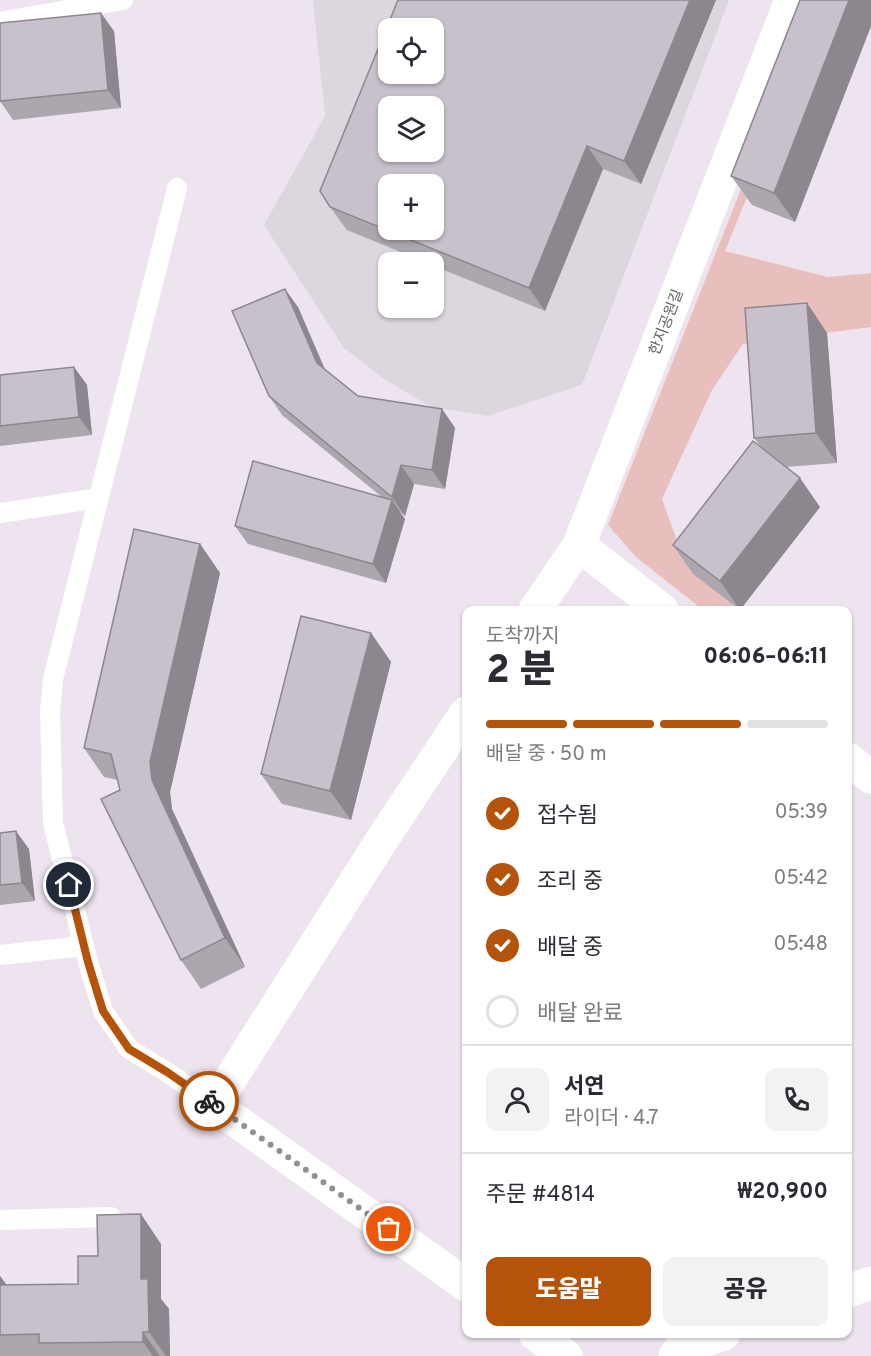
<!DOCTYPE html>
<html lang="ko">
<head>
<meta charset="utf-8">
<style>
  body { margin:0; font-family:Overpass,"Noto Sans KR",sans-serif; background:#f2f2f3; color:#2b2b33; height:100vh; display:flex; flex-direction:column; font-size:22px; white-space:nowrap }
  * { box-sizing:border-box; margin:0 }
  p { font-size:20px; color:#7c7c81 }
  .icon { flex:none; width:33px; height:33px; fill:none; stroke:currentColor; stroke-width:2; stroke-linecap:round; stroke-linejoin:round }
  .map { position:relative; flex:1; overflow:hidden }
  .drawer { position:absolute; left:462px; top:606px; width:390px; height:732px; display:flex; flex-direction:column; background:#fff; border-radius:12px; box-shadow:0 2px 4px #0004 }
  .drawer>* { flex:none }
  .tools { position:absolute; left:378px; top:18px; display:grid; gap:12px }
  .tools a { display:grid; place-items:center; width:66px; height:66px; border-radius:12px; background:#fff; box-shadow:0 2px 4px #0004; font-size:30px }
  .pin { position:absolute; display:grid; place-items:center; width:51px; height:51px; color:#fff; margin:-26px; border:3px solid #fff; border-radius:50%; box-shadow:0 2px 6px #0007 }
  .courier { position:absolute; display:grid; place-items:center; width:60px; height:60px; margin:-30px; border:4px solid #b45309; border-radius:50%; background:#fff; color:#222; box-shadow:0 2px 8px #0007 }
  .head em { font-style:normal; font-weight:800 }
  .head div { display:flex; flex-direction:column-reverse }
  .head { display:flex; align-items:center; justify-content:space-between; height:102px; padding:0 24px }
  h1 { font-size:39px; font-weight:800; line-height:45px }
  .bar { display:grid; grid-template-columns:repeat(4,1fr); gap:9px 6px; align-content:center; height:72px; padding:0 24px }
  .bar i { height:8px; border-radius:4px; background:#e1e1e2 }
  .bar .active { background:#b45309 }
  .bar p { grid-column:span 4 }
  .line { display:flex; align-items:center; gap:15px; padding:0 24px; border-top:2px solid #e1e1e2 }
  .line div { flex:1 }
  .round { display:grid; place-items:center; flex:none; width:63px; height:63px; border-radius:12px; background:#f2f2f3 }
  ol { padding:0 24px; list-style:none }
  li { display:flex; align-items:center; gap:18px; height:66px }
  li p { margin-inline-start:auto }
  li .icon { padding:6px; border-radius:50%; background:#b45309; color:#fff; stroke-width:4 }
  li:last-child { color:#7c7c81 }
  li i { width:33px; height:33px; border:3px solid #e1e1e2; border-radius:50% }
  .primary-button { display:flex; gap:12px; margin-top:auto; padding:12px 24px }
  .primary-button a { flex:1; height:69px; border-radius:12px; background:#b45309; color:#fff; font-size:24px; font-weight:800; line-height:69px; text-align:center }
  .primary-button a+a { background:#f2f2f3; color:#2b2b33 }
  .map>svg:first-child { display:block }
</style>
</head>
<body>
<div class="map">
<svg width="871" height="1356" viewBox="0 0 871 1356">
  <rect width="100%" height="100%" fill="#ede4f0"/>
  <!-- industrial -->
  <path fill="#dcd6de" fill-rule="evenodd" d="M 313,0 L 729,0 L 582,385 L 487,416 L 429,406 L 383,378 L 344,348 L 264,225 L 325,116 ZM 388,28 L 434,28 L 434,74 L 388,74 ZM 388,106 L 434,106 L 434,152 L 388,152 ZM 388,184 L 434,184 L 434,230 L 388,230 ZM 388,262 L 434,262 L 434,308 L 388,308 Z"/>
  <!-- green -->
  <path fill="#e9bfbe" d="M 816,0 L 827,0 L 725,251 L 828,277 L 871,273 L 871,327 L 743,344 L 712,390 L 662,499 L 680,549 L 738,610 L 703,610 L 636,557 L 608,525 Z"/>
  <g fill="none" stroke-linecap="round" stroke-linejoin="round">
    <!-- service -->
    <path stroke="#fff" stroke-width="20" d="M 0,22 L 123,0
      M 177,188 L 53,679 L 50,711 L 53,823 L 88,962 L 103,1011 L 129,1049 L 167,1072 L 214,1105
      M 0,513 L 99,498
      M 0,955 L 84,946
      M 0,1220 L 111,1217"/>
    <!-- minor -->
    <path stroke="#fff" stroke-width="33" d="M 579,545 L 662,610
      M 535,610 L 579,545 L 791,0
      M 466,713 L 383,838 L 214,1105 L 466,1285
      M 848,759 L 871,777
      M 848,1291 L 871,1283
      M 535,1334 L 566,1356
      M 675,1356 L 681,1348 L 724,1334"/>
  </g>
  <!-- wall -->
  <path fill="#aca6af" d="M 398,0 L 716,0 L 641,184 L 603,169 L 545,311 L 434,266 L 434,262 L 425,262 L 347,230 L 330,207 Z
    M 871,0 L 871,26 L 795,222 L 752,205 L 731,176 Z
    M 114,31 L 121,108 L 13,120 L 0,101 Z
    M 807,303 L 827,333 L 837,463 L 786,467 L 820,507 L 740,610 L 693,574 L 673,545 L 761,447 L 754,438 Z
    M 298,307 L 325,369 L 358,396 L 442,409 L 455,428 L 445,489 L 414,484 L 405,516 L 399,511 L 405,519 L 386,583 L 248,544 L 235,526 L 383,498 L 282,415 L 269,396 Z
    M 74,367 L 87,385 L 92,435 L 0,446 L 0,375 Z
    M 200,544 L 220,573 L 170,792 L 172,809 L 245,967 L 201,989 L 181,960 L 120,790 L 118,780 L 104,777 L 84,748 Z
    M 371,633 L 391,662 L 351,820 L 282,804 L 261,774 Z
    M 0,833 L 29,849 L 35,901 L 0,905 Z
    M 161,1244 L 161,1299 L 169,1309 L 170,1356 L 0,1356 L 0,1276 L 6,1285 L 78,1284 L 98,1256 Z"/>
  <!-- shaded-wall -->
  <path fill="#8c878e" d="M 690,0 L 716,0 L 641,184 L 624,161 Z
    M 849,0 L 871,0 L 871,26 L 795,222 L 774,193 Z
    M 101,13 L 114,31 L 121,108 L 108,90 Z
    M 587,146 L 603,169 L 545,311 L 529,288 Z
    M 285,289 L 298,307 L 330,382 L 317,363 Z
    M 807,303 L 827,333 L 837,463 L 816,433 Z
    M 74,367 L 87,385 L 92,435 L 79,417 Z
    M 442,409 L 455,428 L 445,489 L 432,470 Z
    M 401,465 L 414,484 L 405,516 L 392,497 Z
    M 800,478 L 820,507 L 740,610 L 720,581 Z
    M 392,500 L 405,519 L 386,583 L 373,564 Z
    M 200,544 L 220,573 L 170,792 L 172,809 L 245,967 L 225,938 L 152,780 L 150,762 Z
    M 371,633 L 391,662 L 351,820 L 330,791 Z
    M 16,831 L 29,849 L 35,901 L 22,883 Z
    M 141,1214 L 161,1244 L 161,1299 L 169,1309 L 170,1356 L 166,1356 L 149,1332 L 141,1279 Z
    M 0,1276 L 6,1284 L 6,1314 L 0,1306 Z
    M 143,1332 L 160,1356 L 153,1356 L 143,1342 Z"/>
  <!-- building -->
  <path fill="#c8c1cb" stroke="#8c878e" stroke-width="1.5" fill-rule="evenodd" d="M 398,0 L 690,0 L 624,161 L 587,146 L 529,288 L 330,207 L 320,191 ZM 388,28 L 434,28 L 434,74 L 388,74 ZM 388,106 L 434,106 L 434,152 L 388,152 ZM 388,184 L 434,184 L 434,230 L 388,230 Z
    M 800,0 L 849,0 L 774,193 L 731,176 Z
    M 101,13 L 108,90 L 0,101 L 0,23 Z
    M 285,289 L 317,363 L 358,396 L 442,409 L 432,470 L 401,465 L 392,497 L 269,396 L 232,311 Z
    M 807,303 L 816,433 L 754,438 L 745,308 Z
    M 74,367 L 79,417 L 0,426 L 0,375 Z
    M 753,441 L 800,478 L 720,581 L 673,545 Z
    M 253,461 L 392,500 L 373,564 L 235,526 Z
    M 134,529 L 200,544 L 150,762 L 152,780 L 225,938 L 181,960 L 101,799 L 120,790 L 111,754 L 84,748 Z
    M 301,616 L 371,633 L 330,791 L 261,774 Z
    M 16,831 L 22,883 L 0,885 L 0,833 Z
    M 141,1214 L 141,1279 L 148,1279 L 149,1332 L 143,1332 L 143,1342 L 39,1343 L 39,1334 L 0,1335 L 0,1285 L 78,1284 L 78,1256 L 98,1256 L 97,1215 Z"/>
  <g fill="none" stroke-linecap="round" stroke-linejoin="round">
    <!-- done -->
    <path stroke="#919290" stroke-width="6" stroke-dasharray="0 10.8" d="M 209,1101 L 389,1229"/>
    <!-- route -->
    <path stroke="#b45309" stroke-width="8" d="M 69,885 L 88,962 L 103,1011 L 129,1049 L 167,1072 L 209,1101"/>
  </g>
  <g text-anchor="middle" stroke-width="4.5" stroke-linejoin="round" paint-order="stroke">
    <!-- street labels -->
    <g font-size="15" fill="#60665c" stroke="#fff">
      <text transform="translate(666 322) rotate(-69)" y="5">한지공원길</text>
    </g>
  </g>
</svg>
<div class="tools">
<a><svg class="icon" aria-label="locate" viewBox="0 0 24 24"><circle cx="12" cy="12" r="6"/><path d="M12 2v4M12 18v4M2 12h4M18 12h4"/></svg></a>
<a><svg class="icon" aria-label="layers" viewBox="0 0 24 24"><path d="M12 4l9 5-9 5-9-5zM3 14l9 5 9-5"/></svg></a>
<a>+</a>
<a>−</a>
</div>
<div class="pin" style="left:389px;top:1229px;background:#ea580c"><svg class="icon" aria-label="bag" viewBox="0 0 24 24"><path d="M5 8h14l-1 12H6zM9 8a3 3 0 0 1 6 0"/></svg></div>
<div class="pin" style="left:69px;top:885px;background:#1f2937"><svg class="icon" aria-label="home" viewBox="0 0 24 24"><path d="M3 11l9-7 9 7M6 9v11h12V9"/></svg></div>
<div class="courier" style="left:209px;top:1101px"><svg class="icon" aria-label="bike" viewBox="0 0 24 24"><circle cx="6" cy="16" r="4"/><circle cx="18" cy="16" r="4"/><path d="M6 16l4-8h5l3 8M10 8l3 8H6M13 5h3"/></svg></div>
<section class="drawer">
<div class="head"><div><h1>2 분</h1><p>도착까지</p></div><em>06:06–06:11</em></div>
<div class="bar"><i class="active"></i><i class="active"></i><i class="active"></i><i></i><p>배달 중 · 50 m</p></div>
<ol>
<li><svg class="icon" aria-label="check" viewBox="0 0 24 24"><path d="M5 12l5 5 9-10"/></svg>접수됨<p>05:39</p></li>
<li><svg class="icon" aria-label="check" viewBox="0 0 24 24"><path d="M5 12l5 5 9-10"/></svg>조리 중<p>05:42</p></li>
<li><svg class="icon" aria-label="check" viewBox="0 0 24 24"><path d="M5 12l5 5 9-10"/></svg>배달 중<p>05:48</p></li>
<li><i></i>배달 완료</li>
</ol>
<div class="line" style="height:108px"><a class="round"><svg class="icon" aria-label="person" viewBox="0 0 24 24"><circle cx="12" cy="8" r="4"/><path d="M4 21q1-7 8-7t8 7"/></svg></a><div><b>서연</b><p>라이더 · 4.7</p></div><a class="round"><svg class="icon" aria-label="phone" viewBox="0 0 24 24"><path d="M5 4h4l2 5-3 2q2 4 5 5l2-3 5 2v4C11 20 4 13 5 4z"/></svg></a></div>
<div class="line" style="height:78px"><div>주문 #4814</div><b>₩20,900</b></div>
<div class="primary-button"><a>도움말</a><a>공유</a></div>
</section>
</div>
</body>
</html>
